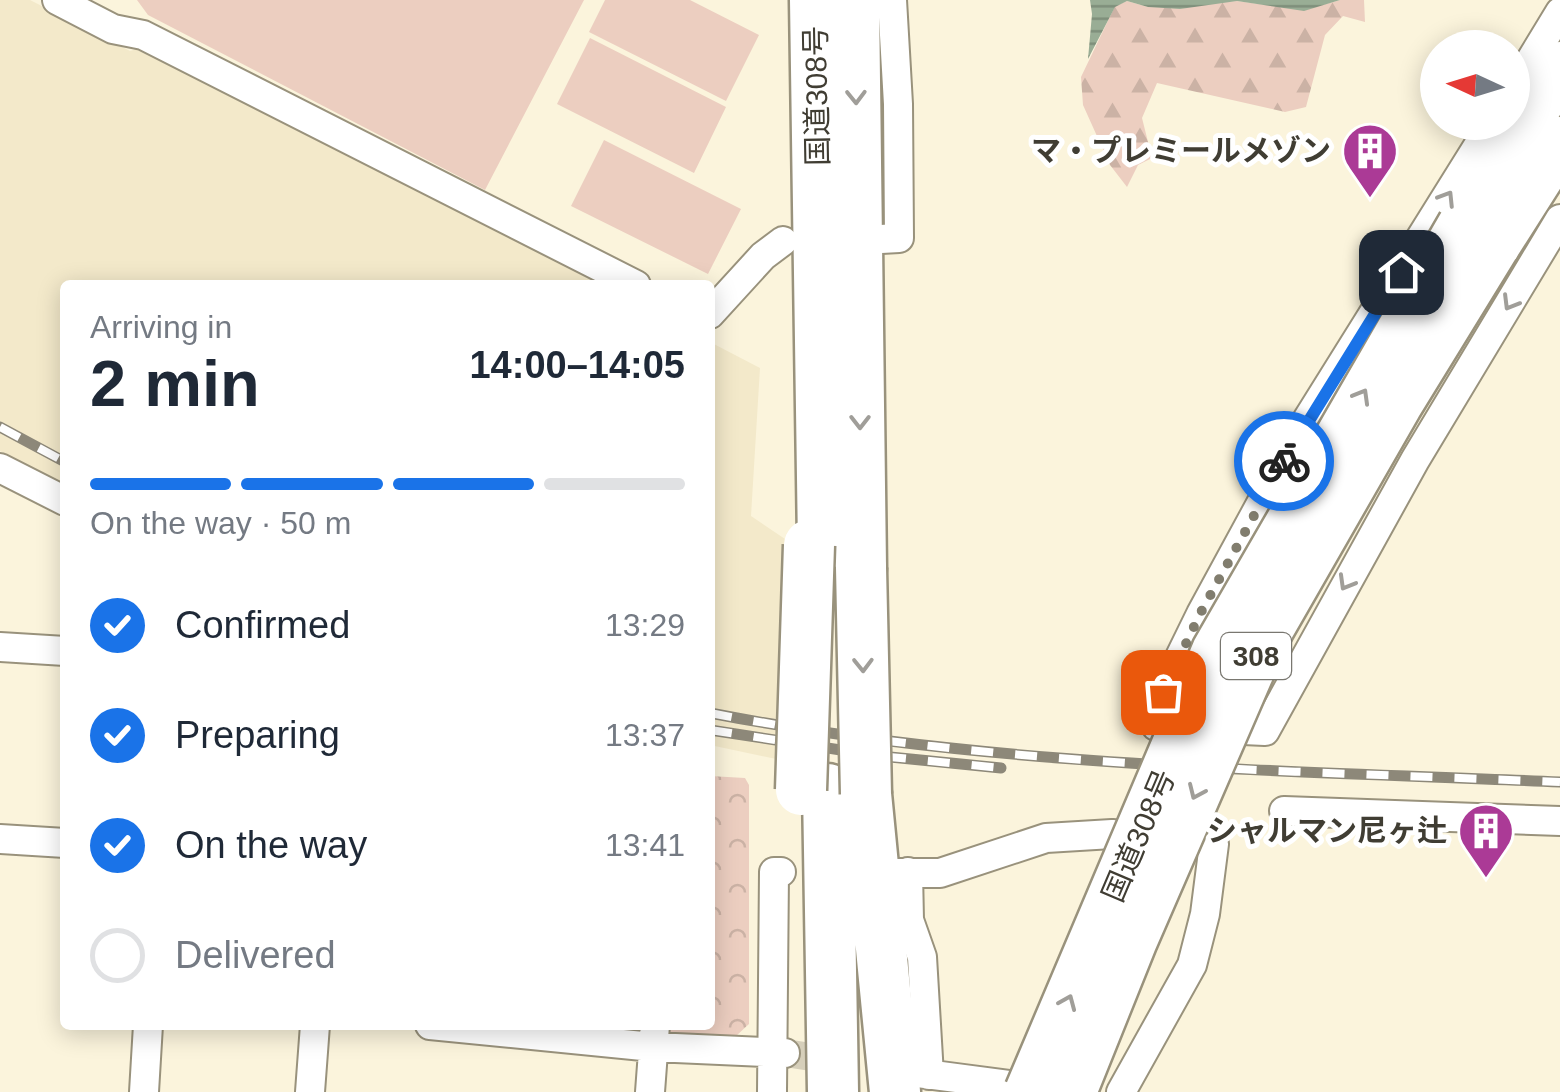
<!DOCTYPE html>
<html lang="en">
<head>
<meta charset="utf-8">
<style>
  body { margin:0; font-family:Arial,"Noto Sans JP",sans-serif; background:#f2f2f3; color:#1f2937; height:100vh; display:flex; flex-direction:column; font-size:38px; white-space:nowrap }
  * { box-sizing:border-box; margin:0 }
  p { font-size:32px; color:#747a83 }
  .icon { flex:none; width:55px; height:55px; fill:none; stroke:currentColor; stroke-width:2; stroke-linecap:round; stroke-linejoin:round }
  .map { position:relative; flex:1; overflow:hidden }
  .details { position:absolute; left:60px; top:280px; width:655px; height:750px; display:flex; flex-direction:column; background:#fff; border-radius:10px; box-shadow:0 5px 25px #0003 }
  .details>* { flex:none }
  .needle { width:65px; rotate:274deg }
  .buttons { position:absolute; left:1420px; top:30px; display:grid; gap:20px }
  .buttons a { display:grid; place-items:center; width:110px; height:110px; border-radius:50%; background:#fff; box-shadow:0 5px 25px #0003; font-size:50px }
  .pin { position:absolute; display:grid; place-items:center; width:85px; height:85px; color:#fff; margin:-42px; border-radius:20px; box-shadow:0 5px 15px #0006 }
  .courier { position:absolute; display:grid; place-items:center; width:100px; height:100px; margin:-50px; border:8px solid #1a73e8; border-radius:50%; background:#fff; color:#222; box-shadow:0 2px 12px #0007 }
  .head em { font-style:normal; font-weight:700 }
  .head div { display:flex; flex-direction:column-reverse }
  .head { display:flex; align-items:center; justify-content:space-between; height:170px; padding:0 30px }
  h1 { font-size:65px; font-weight:700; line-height:75px }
  .bar { display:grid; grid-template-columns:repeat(4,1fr); gap:15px 10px; align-content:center; height:120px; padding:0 30px }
  .bar i { height:12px; border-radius:8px; background:#e0e1e3 }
  .bar .active { background:#1a73e8 }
  .bar p { grid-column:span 4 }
  ol { padding:0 30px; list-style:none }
  li { display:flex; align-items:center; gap:30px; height:110px }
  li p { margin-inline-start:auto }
  li .icon { padding:10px; border-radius:50%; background:#1a73e8; color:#fff; stroke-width:4 }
  li:last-child { color:#747a83 }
  li i { width:55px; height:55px; border:5px solid #e0e1e3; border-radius:50% }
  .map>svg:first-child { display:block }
</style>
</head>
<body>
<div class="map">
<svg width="1560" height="1092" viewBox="0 0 1560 1092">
  <defs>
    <pattern id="forest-firs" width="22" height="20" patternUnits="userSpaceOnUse" patternTransform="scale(2.5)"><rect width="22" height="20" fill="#eccec0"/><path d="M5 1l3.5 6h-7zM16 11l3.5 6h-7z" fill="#cbb2a5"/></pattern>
    <pattern id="park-crowns" width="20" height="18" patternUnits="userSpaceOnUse" patternTransform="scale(2.5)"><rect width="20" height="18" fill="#eccec0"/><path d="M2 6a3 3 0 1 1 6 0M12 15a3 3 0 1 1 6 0" fill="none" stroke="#cbb2a5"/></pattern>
    <pattern id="water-rules" width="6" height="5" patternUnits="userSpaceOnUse" patternTransform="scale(2.5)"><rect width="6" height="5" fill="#99ad95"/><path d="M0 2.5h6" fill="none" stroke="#7e8e7a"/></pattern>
  </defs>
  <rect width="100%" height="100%" fill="#fbf4dc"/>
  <!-- built -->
  <path fill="#f3e9ca" d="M 0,0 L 30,0 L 130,51 L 147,46 L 601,285 L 65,285 L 65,486 L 0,451 Z
    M 710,342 L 760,368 L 751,516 L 785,539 L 781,760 L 710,745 Z"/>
  <!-- grass -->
  <path fill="#eccec0" d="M 137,0 L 584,0 L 485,190 L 148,15 Z
    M 605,0 L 690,0 L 759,35 L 726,101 L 589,32 Z
    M 590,38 L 726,107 L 694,173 L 557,104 Z
    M 604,140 L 741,209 L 708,274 L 571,206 Z"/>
  <!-- forest -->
  <path fill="url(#forest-firs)" d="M 1340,0 L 1364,0 L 1365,22 L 1343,16 L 1325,35 L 1306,107 L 1285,112 L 1157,83 L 1142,118 L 1152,158 L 1138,165 L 1127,187 L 1110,165 L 1083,105 L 1081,77 L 1115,6 L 1127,1 L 1148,7 L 1237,1 L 1304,10 Z"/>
  <!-- park -->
  <path fill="url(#park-crowns)" d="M 710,776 L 745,778 L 749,785 L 749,1024 L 736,1036 L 664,1033 L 665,1025 L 710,1025 Z"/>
  <!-- water -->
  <path fill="url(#water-rules)" d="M 1090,0 L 1340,0 L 1304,11 L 1237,1 L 1180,9 L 1148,7 L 1127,1 L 1115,7 L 1088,59 L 1092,14 Z"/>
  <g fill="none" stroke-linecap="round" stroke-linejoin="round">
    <!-- street-tunnel -->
    <path stroke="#d6cfba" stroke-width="28" stroke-dasharray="28 14" stroke-linecap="butt" d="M 785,1053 L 902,1071"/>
    <!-- street casing -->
    <g stroke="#99927c" stroke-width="32">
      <path id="street" d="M 57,0 L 113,29 L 143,35 L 636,285
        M 1512,91 L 1560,12
        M 1493,122 L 1302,428 L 1201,614 L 1153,712 L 1156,726 L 1265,731 L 1415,460 L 1560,219
        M 881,239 L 899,238 L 898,104 L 892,0
        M 710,314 L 763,256 L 783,241
        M 0,468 L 65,501
        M 0,647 L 65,651
        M 1284,811 L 1560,821
        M 0,839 L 65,843
        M 908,872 L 909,920 L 922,957 L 929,1075
        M 895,873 L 940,873 L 1046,838 L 1112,834 L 1214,844 L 1205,914 L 1192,965 L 1121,1092
        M 430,1025 L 653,1047 L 785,1053
        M 918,1073 L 1040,1089
        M 144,1092 L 148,1025
        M 310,1092 L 315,1025
        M 650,1092 L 655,1025
        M 772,1092 L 774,872 L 781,872"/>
    </g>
    <!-- highway casing -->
    <g stroke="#99927c" stroke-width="55">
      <path id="highway" d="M 815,0 L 823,545
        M 854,0 L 861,568
        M 1463,225 L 1560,67
        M 1494,246 L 1560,142
        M 828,789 L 833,1092
        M 866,794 L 895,1092"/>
    </g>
    <!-- street -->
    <use href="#street" stroke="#fff" stroke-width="28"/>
    <!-- highway -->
    <use href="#highway" stroke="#fff" stroke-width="50"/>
    <!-- rail casing -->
    <g stroke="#8d8879" stroke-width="11">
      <path id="rail" d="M 0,427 L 65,462
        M 710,713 C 990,767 1276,770 1560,782
        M 710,730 L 880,756 L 1001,768"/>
    </g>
    <!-- rail -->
    <use href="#rail" stroke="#fff" stroke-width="8" stroke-dasharray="22" stroke-linecap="butt"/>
    <!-- highway-bridge casing -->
    <g stroke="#99927c" stroke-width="55" stroke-linecap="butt">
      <path id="highway-bridge" d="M 861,568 L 866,794
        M 801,790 L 809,545
        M 1030,1092 L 1217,651 L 1463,225
        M 1071,1092 L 1132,940 L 1264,636 L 1397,404 L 1494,246"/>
    </g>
    <!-- highway-bridge -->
    <use href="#highway-bridge" stroke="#fff" stroke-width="50"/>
  </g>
  <!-- one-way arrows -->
  <defs><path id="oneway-chevron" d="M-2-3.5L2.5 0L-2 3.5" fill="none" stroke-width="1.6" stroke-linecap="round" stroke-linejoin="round" transform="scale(2.5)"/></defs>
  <g stroke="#a09e99">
    <use href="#oneway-chevron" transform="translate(856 97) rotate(89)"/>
    <use href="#oneway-chevron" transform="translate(1447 198) rotate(-58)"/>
    <use href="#oneway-chevron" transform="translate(1510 303) rotate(121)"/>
    <use href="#oneway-chevron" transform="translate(1362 396) rotate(-60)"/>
    <use href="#oneway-chevron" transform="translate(860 422) rotate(90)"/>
    <use href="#oneway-chevron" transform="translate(1346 583) rotate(120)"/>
    <use href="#oneway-chevron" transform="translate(863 665) rotate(89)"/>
    <use href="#oneway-chevron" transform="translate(1196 792) rotate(114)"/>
    <use href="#oneway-chevron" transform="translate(1068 1002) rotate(-67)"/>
  </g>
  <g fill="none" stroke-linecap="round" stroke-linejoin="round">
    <!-- done -->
    <path stroke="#817d6e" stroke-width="10" stroke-dasharray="0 18" d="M 1163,692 L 1200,614 L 1284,461"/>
    <!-- route -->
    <path stroke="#1a73e8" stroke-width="12" d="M 1284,461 L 1401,272"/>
  </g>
  <!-- icons -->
  <defs>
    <g id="building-pin" transform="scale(2.875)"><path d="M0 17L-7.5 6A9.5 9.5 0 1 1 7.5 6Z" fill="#ab3a96" stroke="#fff"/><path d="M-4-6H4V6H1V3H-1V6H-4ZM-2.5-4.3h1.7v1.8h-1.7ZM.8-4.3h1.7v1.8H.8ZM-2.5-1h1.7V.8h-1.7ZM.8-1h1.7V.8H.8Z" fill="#fff"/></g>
  </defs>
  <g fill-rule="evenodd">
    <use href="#building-pin" x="1370" y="151"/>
    <use href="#building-pin" x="1486" y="831"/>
  </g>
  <g text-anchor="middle" stroke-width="10" stroke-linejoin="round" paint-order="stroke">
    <!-- shield labels -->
    <rect fill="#fff" stroke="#797770" stroke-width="2.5" x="1221" y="633" width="70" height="46" rx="8"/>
    <g font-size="28" font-weight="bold" fill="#403d33">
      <text x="1256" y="666">308</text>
    </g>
    <!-- street labels -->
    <g font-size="30" fill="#403d33" stroke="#fff">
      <text transform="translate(817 96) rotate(-91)" y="10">国道308号</text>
      <text transform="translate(1139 836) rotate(-67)" y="10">国道308号</text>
    </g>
    <!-- poi labels -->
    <g font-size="30" font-weight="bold" fill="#403d33" stroke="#fff" text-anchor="end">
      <text x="1331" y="161">マ・プレミールメゾン</text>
      <text x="1447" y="841">シャルマン尼ヶ辻</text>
    </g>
  </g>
</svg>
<div class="buttons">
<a><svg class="needle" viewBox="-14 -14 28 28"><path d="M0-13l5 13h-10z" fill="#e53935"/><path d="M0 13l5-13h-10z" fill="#747a83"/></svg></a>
</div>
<div class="pin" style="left:1163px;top:692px;background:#ea580c"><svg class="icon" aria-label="bag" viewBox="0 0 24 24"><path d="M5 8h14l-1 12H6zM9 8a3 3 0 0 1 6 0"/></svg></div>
<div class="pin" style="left:1401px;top:272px;background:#1f2937"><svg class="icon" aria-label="home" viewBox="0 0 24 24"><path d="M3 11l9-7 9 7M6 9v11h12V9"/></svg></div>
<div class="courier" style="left:1284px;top:461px"><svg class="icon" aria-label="bike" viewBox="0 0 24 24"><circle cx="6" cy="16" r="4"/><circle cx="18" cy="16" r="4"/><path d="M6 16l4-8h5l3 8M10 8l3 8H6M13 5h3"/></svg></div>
<section class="details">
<div class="head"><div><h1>2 min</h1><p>Arriving in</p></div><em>14:00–14:05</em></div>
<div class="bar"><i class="active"></i><i class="active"></i><i class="active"></i><i></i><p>On the way · 50 m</p></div>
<ol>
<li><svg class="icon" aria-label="check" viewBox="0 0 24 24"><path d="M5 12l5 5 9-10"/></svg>Confirmed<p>13:29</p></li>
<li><svg class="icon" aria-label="check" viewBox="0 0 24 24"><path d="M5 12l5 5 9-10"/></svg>Preparing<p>13:37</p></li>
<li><svg class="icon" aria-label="check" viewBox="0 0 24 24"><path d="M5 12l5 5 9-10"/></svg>On the way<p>13:41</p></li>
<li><i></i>Delivered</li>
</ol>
</section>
</div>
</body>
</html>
